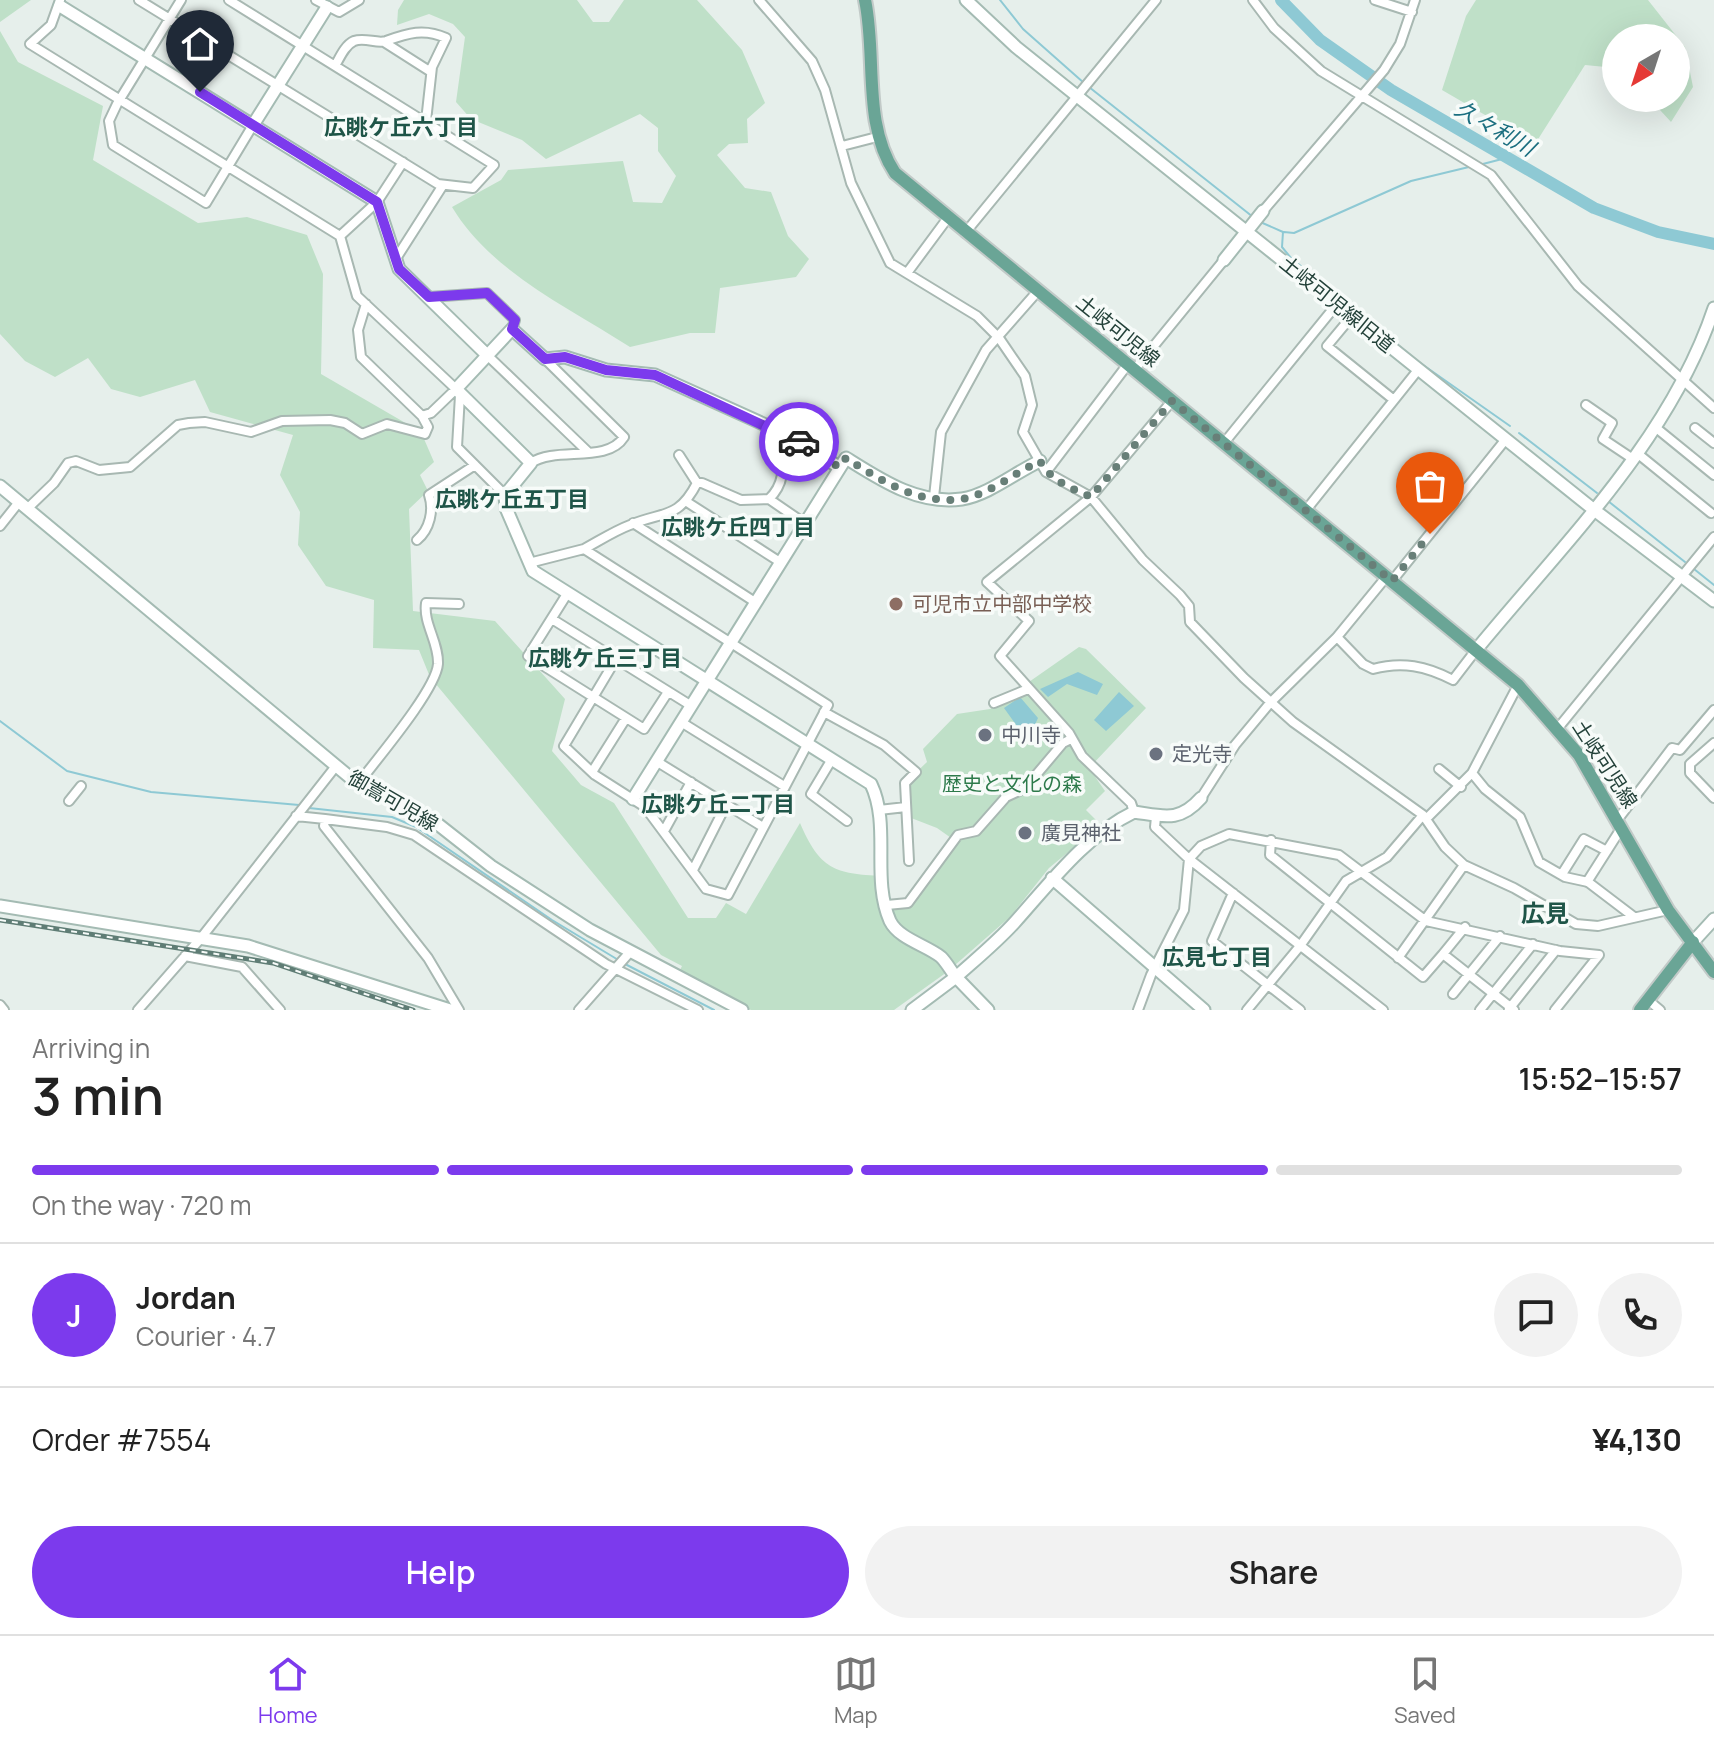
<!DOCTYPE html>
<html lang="en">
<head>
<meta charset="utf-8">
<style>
  body { margin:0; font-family:Manrope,"Noto Sans JP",sans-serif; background:#f2f2f2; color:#222; height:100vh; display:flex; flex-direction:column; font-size:30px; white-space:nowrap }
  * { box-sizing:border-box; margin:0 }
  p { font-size:26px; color:#767676 }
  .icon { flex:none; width:44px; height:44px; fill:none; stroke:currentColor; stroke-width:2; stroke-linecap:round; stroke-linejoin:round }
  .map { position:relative; height:1010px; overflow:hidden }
  .drawer { display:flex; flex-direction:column; background:#fff; flex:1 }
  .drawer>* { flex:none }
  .needle { width:52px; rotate:219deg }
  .fabs { position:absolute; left:1602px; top:24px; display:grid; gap:16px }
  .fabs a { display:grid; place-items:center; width:88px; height:88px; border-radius:50%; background:#fff; box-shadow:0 8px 32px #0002; font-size:40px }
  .pin { position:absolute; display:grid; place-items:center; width:68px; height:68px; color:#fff; margin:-82px -34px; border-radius:50% 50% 50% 0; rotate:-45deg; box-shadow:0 0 8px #0007 }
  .pin .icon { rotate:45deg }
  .courier { position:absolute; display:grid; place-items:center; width:80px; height:80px; margin:-40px; border:6px solid #7c3aed; border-radius:50%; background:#fff; color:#222; box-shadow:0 2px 10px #0007 }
  .summary em { font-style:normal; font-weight:600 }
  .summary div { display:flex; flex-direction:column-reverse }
  .summary { display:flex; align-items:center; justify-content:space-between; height:136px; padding:0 32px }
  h1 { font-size:52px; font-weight:600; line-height:60px }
  .bar { display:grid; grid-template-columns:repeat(4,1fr); gap:12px 8px; align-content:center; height:96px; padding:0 32px }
  .bar i { height:10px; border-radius:6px; background:#e0e0e0 }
  .bar .selected { background:#7c3aed }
  .bar p { grid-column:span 4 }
  .line { display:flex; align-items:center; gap:20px; padding:0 32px; border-top:2px solid #e0e0e0 }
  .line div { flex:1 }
  .round { display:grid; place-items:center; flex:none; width:84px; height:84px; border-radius:42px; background:#f2f2f2 }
  .cta { display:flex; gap:16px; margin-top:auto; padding:16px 32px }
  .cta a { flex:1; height:92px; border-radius:48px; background:#7c3aed; color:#fff; font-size:32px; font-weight:600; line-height:92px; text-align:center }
  .cta a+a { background:#f2f2f2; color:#222 }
  .tabs { display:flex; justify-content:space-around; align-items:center; height:112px; border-top:2px solid #e0e0e0; background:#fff; font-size:22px; color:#767676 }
  .tabs a { display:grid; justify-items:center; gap:4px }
  .tabs .selected { color:#7c3aed }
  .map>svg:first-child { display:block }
</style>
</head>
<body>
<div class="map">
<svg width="1714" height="1010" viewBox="0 0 1714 1010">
  <rect width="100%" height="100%" fill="#e6efeb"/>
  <!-- green -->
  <path fill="#bfe0c8" d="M 0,0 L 31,0 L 0,22 Z
    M 404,0 L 577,0 L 593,22 L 609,22 L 624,0 L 697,0 L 742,50 L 765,103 L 747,119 L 748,143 L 729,144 L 717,155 L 745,188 L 771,192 L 788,236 L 809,259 L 796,277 L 720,288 L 715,333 L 690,333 L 630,347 C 568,307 491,272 452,207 L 501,180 L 508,170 L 623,161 L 633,202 L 662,203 L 676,176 L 658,151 L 658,128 L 640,114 L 546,159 L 522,140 L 471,119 L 456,102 L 465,37 L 453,24 L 429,14 L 397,25 L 398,10 Z
    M 1476,0 L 1648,0 L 1685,47 L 1693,87 L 1671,122 L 1649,98 L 1676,98 L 1676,38 L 1616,38 L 1616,68 L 1585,65 L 1535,144 L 1442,90 L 1466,16 Z
    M 0,31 L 18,62 L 103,106 L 93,160 L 198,223 L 247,217 L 307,235 L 323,274 L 321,374 L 421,432 L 434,462 L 420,475 L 428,491 L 409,509 L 413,611 L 495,621 L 565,699 L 552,751 L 581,785 L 614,803 L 688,918 L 716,918 L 726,903 L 746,914 L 800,823 C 820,869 834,874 883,876 L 887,905 L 908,903 L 954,840 L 937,828 L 906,816 L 905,783 L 927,762 L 923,749 L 957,714 L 990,709 L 1079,647 L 1086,649 L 1146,708 L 1089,768 L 1105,791 L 1086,810 L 1101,825 L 1049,868 L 1010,917 L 947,972 L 894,1010 L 751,1010 L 679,972 L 682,966 L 661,955 L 430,677 L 419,650 L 373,648 L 374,600 L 326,586 L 298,545 L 300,512 L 280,475 L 293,435 L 210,412 L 195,380 L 140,397 L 111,389 L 88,358 L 55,377 L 25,361 L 0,334 Z"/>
  <!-- water -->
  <path fill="#8ec9d4" d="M 1078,672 L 1103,684 L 1097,695 L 1067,684 L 1048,697 L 1040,689 Z
    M 1119,692 L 1134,706 L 1106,731 L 1094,720 Z
    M 1020,697 L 1038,718 L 1033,729 L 1019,729 L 1004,708 Z"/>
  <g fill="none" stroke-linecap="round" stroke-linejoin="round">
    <!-- stream -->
    <path stroke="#8ec9d4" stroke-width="2" d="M 1000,0 L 1023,29 L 1084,83
      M 1089,87 L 1253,217
      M 1479,165 L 1506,158
      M 1258,221 L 1283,232 L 1282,247 L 1291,258 L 1416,360 L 1510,426
      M 1284,232 L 1294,233 L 1411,181 L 1473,166
      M 1519,433 L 1597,493
      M 1608,501 L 1685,562
      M 1694,569 L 1714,585
      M 0,721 L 67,771 L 151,792 L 299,805
      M 309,808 L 392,817 L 416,827 L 552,920 L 620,961
      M 625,964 L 714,1010"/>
    <!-- river -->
    <path stroke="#8ec9d4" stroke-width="12" d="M 1281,0 L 1320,40 L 1391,90 L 1594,208 L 1658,232 L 1714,244"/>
    <!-- street casing -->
    <g stroke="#a8b8b2" stroke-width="12">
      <path id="street" d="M 60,0 L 51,25 L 30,44 L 340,236 L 357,296 L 456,389 L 431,413 L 422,416
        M 139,0 L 438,184 L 473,188 L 494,165 L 229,0
        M 181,0 L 117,104 L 109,121 L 113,145 L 206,203 L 253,125
        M 316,0 L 339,12 L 359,0
        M 759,0 L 812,61 L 825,90 L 851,183 L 890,263 L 977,316 L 999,338 L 1025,376 L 1032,405 L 1023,432 L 1046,472 L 1091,497 L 1143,560 L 1180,595 L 1189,606 L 1190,622 L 1244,678 L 1293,722 L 1423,815 L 1445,847 L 1464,865 L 1514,888 L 1576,924 L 1598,926 L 1668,910
        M 1253,0 L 1274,28 L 1321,71 L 1491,175 L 1578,286 L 1714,408
        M 1375,0 L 1412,12
        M 384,42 L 431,72
        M 335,66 C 340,57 345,45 354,41 C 365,37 377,44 386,41 C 408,33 424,28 446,38 L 432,67 L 426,121
        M 842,146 L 877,137
        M 1263,211 L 1384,70 L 1400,44 L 1415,0
        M 965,233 L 1156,0
        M 340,236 L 377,202 L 403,162
        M 397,257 L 443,185
        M 907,273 L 947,219
        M 429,297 L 487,293 L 515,320 L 512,329
        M 1352,316 L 1327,346 L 1394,400
        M 487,355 L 587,451
        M 1135,369 L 1224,260
        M 460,395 L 457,447 L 505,495
        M 1586,405 L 1612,423 L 1603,439 L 1633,459
        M 1655,427 L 1714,475
        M 1695,428 L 1714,443
        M 1224,443 L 1337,304
        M 1637,453 L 1711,513
        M 679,455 L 697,483
        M 531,463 C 556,446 607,464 624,437 L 545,359
        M 1046,472 L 1128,364
        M 934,497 L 941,432 L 986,350 L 1037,292
        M 769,499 C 790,479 780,457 781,432
        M 687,502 L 780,562
        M 28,508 L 54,483 L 68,463 L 76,461 L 99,470 L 130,467 L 178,425 L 189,423 L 205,422 L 251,432 L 282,421 L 330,420 L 345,423 L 362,434 L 387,424 L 425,434 L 428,427 L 422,416 L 361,357 L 358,330 L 366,304
        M 1306,510 L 1418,370
        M 633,523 L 755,602
        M 0,526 L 19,502
        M 417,540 C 430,529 434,510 429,495 L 475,465
        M 584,549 C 599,541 614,531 630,525 C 663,511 678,520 697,483 L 702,483 L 741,500 L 769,499 L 804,523
        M 529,563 L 584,549 L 828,705 L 728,895 L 706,889 L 645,807 L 595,775 L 564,746 L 616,659
        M 1392,581 L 1506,439
        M 567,594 L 528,656 L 644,729 L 668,692
        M 552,619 L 690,705
        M 1337,637 L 1363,664 L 1373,669 C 1402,661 1426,666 1453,680 L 1476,650
        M 994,703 L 1028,689
        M 824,712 L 884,745 L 916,772 L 905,783 L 909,861
        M 681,722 L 784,786
        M 1558,728 L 1714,537
        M 1714,743 L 1690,764 L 1690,773 L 1714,798
        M 832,759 L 811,794 L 847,821
        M 656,761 L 763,827
        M 1439,769 L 1461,787
        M 592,772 L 626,718
        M 1472,773 L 1485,789 L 1520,817 L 1539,862 L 1565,877 L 1588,882 L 1634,917
        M 358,784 C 376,760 436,690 438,664 C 439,642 423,624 426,603 L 459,604
        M 1201,798 L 1235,745 L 1270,703 L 1337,637 L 1387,576
        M 69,801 L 81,786
        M 879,810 L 906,807
        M 1134,812 L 1131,803 L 1082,756 L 1069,733 L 1000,656 L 1029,621 L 987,582 L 1091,497 L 1172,401
        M 296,816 L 325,819 L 324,826 L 428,958 L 459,1010
        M 1156,817 L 1155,827 L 1189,859 L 1383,1010
        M 1427,818 L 1472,773 L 1518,685
        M 325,819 L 387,827 L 414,835 L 606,964 L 698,1010
        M 1618,819 L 1672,748 L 1680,750 L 1714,710
        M 664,831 L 691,782
        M 1271,840 L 1270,855 L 1423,977 L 1443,954 L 1514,1010
        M 693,870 L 726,805
        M 1562,874 L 1584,839 L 1607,851
        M 1587,882 L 1622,827
        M 1233,893 L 1212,941 L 1300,1010
        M 887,905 L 908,903 L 958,835 L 976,831 L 1006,797 L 1025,788 L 1063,743 L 1071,739
        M 1443,954 L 1465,927
        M 185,956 L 242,967 L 280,1010
        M 1398,958 L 1464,865
        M 1453,994 L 1500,936
        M 1648,1000 L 1660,1010
        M 0,1005 L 4,1010
        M 1509,1009 L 1556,950
        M 138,1010 L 201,938 L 336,766
        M 579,1010 L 630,952
        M 1138,1010 L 1151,975 L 1184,910 L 1189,859 L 1201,846 L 1229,834 L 1339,855 L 1426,921 L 1560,951 L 1599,955 L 1555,1010
        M 1247,1010 L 1300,946 L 1346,881 L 1387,857 L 1423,815
        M 1480,1010 L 1533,944"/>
    </g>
    <!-- secondary casing -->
    <g stroke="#a4bbb3" stroke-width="15">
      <path id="secondary" d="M 966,0 L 1016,47 L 1077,96 L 1593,509 L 1714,601
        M 60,6 L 377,202 L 399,269 L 487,355
        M 253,125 L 327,7
        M 1224,260 L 1263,211
        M 839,467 L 781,432 L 655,375 L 606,370 L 565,357 L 545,359 L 512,329 L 456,389 L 531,463 L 505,495 L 506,508 L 533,571 L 871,784 C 891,826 871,878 890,921 C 899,939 926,945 941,957 C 947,963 951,971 956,977 C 976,959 997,942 1015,922 C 1050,883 1086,835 1134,812 C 1163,816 1179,823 1201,798
        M 0,486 L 358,784 L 430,818 L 491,866 L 590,930 L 742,1010
        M 1476,650 C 1563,544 1670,440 1714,308
        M 633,799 L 846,458 C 881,480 918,505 962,499 C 988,495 1016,472 1040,461
        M 1052,878 L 1204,1010
        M 0,906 L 248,946 L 450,1010
        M 1693,942 L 1714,919
        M 912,1010 L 956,977 L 988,1010"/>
    </g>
    <!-- primary casing -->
    <g stroke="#c2cac8" stroke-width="16">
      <path id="primary" d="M 865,0 C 877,57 862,123 895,173 L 1518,685 L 1579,755 L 1668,910 L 1714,972
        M 1640,1010 L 1693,942"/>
    </g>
    <!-- street -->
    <use href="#street" stroke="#fff" stroke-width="8"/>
    <!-- secondary -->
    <use href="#secondary" stroke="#fff" stroke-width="11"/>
    <!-- primary -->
    <use href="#primary" stroke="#6aa596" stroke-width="12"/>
    <!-- rail casing -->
    <g stroke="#5f7d75" stroke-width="5">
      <path id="rail" d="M 0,920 L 273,963 L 413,1010"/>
    </g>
    <!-- rail -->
    <use href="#rail" stroke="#f7fbf9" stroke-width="2" stroke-dasharray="6" stroke-linecap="butt"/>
  </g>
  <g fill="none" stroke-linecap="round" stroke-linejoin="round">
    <!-- done -->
    <path stroke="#687f78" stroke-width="8" stroke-dasharray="0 14.4" d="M 799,442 L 839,467 L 846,458 C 880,480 918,505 962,499 C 988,495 1016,472 1040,461 C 1051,481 1071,488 1091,497 L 1172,401 L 1392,581 L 1430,534"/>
    <!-- route -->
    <path stroke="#7c3aed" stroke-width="10" d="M 200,92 L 377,202 L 399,269 L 429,297 L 487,293 L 515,320 L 512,329 L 545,359 L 565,357 L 606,370 L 655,375 L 799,442"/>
  </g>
  <!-- markers -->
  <circle fill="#8d6e63" stroke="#f7fbf9" stroke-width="3" cx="896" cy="604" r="8"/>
  <g fill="#6b7280" stroke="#f7fbf9" stroke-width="3">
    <circle cx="985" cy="735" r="8"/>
    <circle cx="1156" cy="754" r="8"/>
    <circle cx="1025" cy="833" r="8"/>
  </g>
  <g text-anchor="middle" stroke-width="7" stroke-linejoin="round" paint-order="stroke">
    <!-- street labels -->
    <g font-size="20" fill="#24423a" stroke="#f7fbf9">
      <text transform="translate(1337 304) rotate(39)" y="7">土岐可児線旧道</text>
      <text transform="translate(1118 331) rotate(39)" y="7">土岐可児線</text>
      <text transform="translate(1605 764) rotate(57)" y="7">土岐可児線</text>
      <text transform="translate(393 801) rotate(30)" y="7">御嵩可児線</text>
    </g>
    <!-- education labels -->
    <g font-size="20" fill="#785e54" stroke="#f7fbf9" text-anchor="start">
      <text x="912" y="611">可児市立中部中学校</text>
    </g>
    <!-- worship labels -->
    <g font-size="20" fill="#5b616d" stroke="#f7fbf9" text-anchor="start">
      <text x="1001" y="742">中川寺</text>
      <text x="1172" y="761">定光寺</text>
      <text x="1041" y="840">廣見神社</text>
    </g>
    <!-- park labels -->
    <g font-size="20" fill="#2d7a4b" stroke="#f7fbf9">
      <text x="1012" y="791">歴史と文化の森</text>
    </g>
    <!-- neighbourhood labels -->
    <g font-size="22" font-weight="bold" fill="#1f5548" stroke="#f7fbf9">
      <text x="401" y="135">広眺ケ丘六丁目</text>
      <text x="512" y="507">広眺ケ丘五丁目</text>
      <text x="738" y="535">広眺ケ丘四丁目</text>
      <text x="605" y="666">広眺ケ丘三丁目</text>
      <text x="718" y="812">広眺ケ丘二丁目</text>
      <text x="1217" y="965">広見七丁目</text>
    </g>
    <!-- water labels -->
    <g font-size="22" font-style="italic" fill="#1c6f80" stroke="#f7fbf9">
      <text transform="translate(1495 128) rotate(30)" y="8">久々利川</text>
    </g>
    <!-- quarter labels -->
    <g font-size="24" font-weight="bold" fill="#1f5548" stroke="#f7fbf9">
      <text x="1545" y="922">広見</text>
    </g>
  </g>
</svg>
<div class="fabs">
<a><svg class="needle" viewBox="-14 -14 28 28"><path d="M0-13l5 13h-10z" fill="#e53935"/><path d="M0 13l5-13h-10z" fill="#767676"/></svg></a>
</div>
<div class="pin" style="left:1430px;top:534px;background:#ea580c"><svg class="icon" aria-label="bag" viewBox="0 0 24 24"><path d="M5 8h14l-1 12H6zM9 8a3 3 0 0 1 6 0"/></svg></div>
<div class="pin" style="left:200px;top:92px;background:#1f2937"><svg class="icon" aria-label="home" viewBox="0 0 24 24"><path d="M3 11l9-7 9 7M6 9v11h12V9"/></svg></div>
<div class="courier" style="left:799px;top:442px"><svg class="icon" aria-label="car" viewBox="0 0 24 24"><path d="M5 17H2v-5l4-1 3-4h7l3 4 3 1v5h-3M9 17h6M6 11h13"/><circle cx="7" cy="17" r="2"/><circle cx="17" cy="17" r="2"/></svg></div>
</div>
<section class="drawer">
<div class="summary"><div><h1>3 min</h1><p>Arriving in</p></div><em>15:52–15:57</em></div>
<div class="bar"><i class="selected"></i><i class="selected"></i><i class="selected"></i><i></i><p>On the way · 720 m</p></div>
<div class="line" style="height:144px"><b class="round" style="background:#7c3aed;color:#fff">J</b><div><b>Jordan</b><p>Courier · 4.7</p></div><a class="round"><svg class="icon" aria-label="chat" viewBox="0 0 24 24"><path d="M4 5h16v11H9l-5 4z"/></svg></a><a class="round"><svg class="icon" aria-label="phone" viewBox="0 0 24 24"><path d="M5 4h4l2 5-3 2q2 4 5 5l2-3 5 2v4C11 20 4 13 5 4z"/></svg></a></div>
<div class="line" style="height:104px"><div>Order #7554</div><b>¥4,130</b></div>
<div class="cta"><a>Help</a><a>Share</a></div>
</section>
<nav class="tabs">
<a class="selected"><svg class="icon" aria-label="home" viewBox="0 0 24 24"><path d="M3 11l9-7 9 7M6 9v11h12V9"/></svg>Home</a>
<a><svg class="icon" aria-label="map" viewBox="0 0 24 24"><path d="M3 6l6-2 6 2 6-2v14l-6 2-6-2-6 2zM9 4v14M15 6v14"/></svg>Map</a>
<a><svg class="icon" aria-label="saved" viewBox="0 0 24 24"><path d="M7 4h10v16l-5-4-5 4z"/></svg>Saved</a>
</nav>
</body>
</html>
